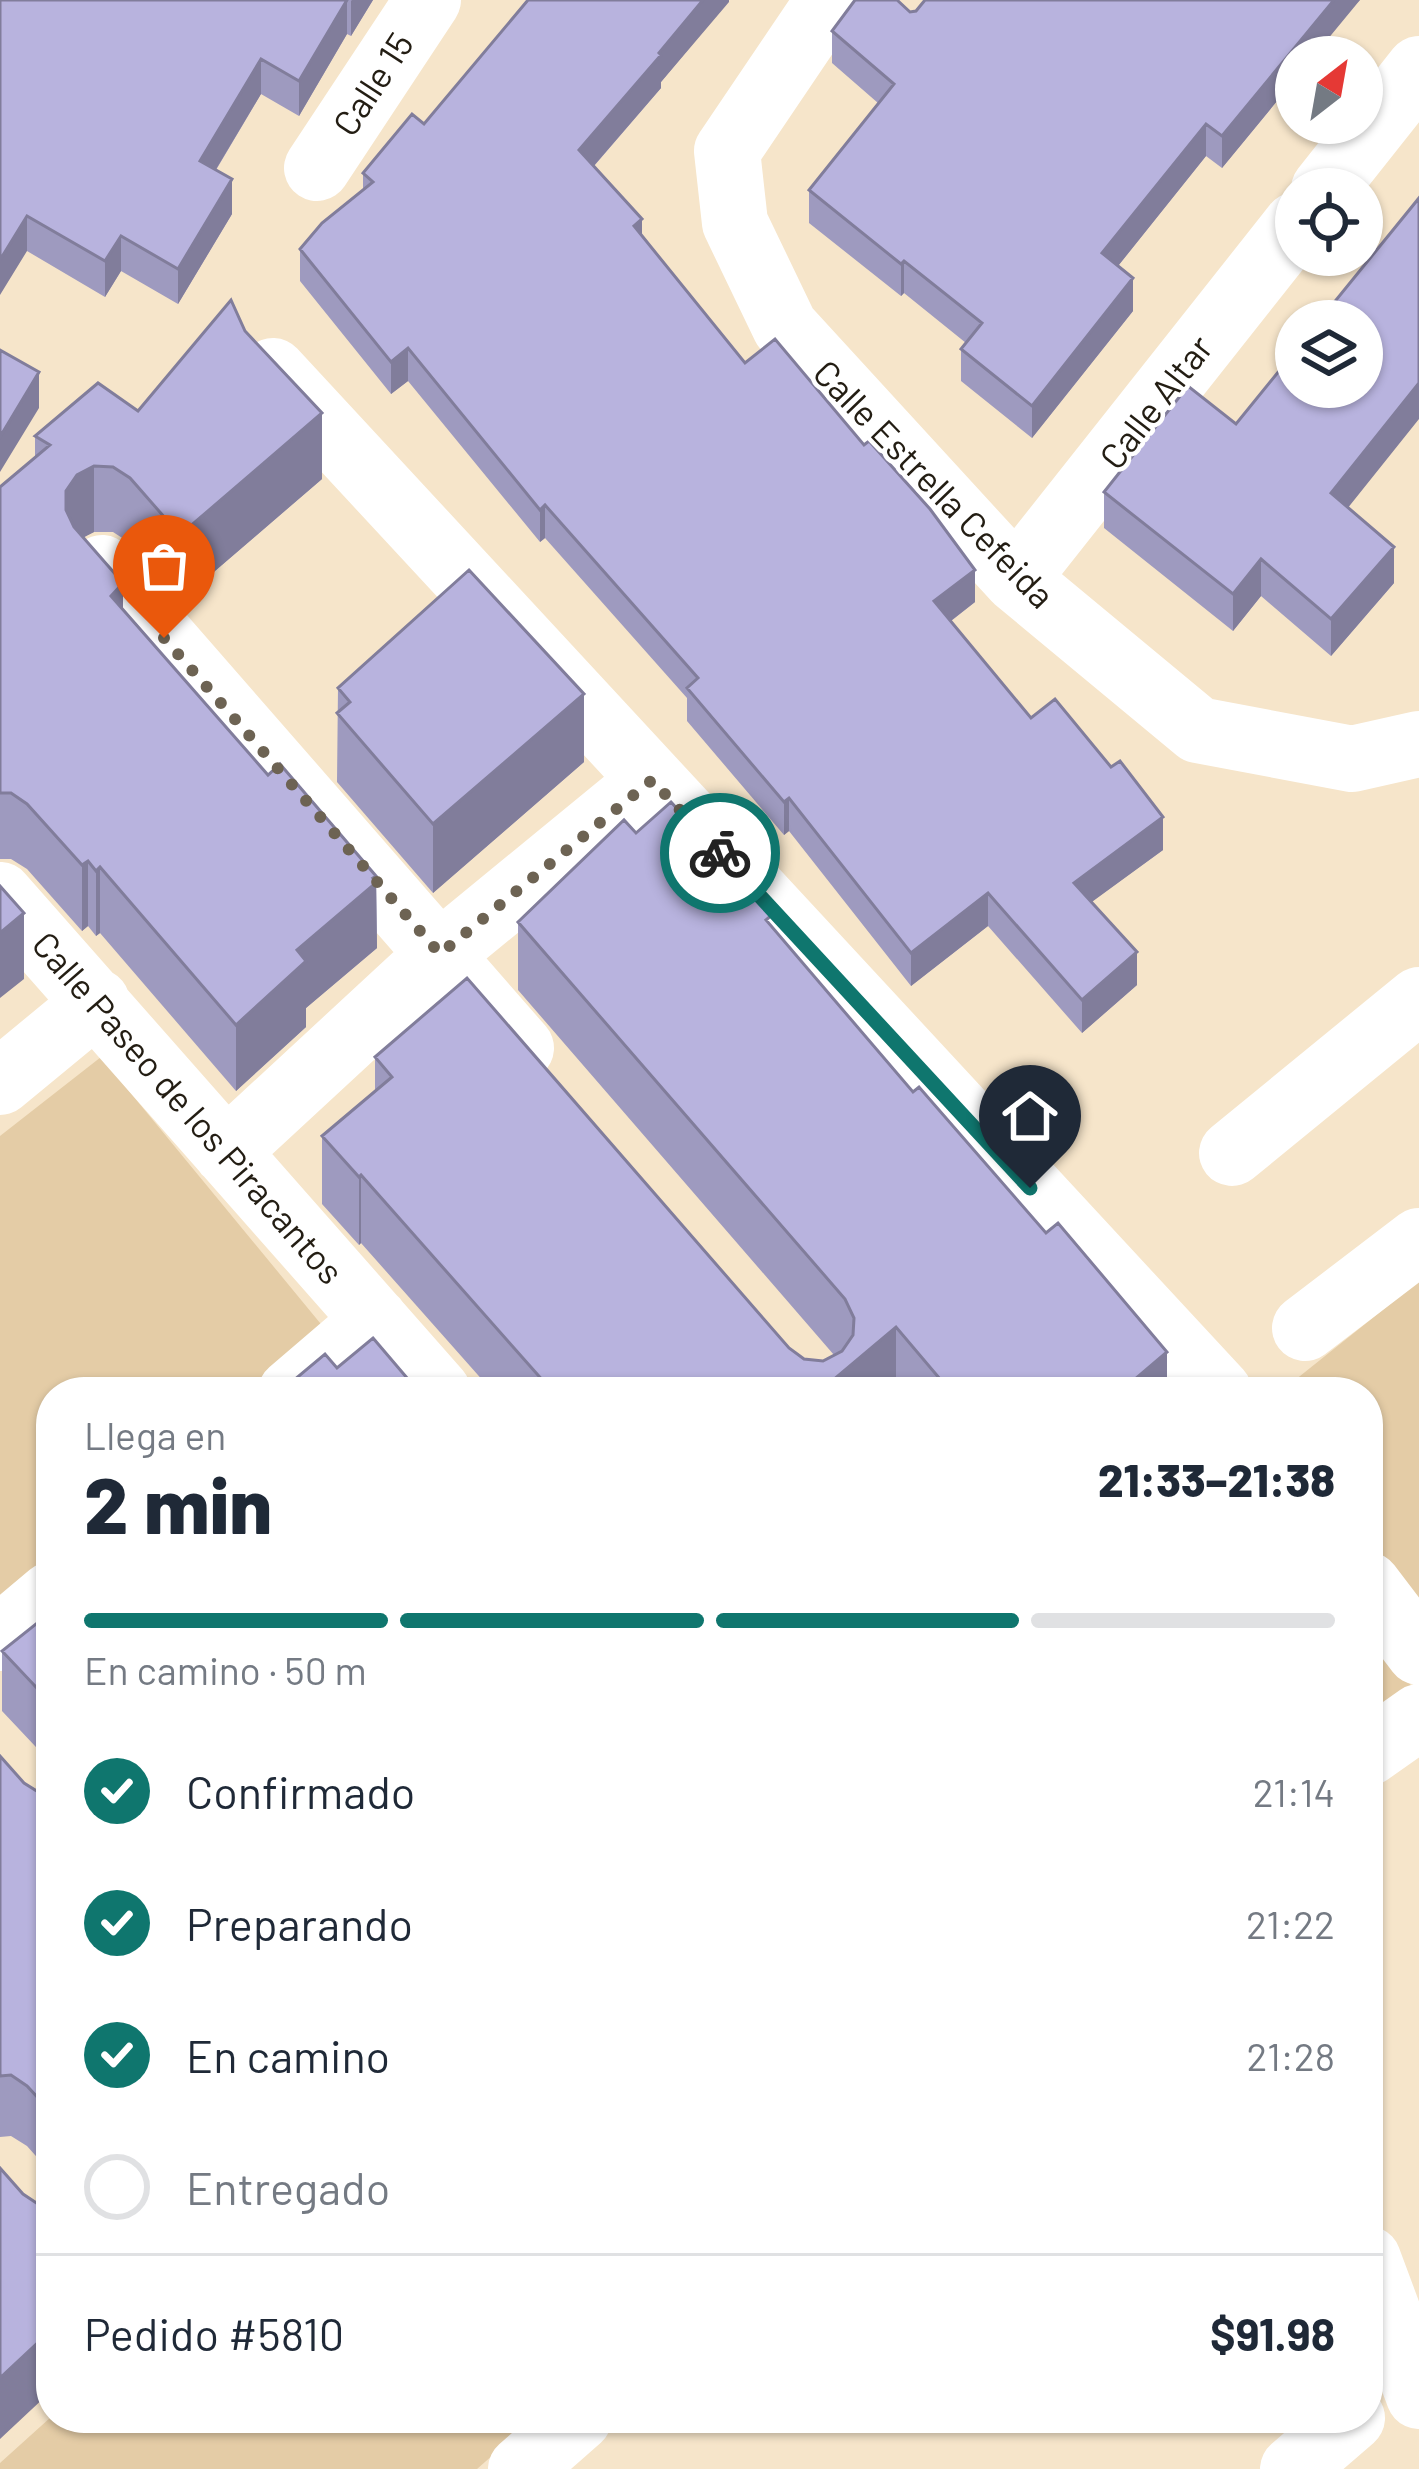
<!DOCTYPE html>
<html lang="es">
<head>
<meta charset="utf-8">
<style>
  body { margin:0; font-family:Barlow,sans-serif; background:#f2f2f3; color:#1f2937; height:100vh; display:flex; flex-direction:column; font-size:45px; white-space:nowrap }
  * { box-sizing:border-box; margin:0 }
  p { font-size:39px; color:#747a83 }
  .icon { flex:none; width:66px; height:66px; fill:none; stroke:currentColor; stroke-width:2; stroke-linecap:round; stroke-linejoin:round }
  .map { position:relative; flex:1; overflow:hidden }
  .details { position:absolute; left:36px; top:1377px; width:1347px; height:1056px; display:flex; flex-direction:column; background:#fff; border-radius:48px; box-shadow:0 3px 9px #0004 }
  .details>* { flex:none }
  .needle { width:78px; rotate:31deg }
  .controls { position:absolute; left:1275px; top:36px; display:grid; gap:24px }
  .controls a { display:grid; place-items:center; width:108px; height:108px; border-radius:50%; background:#fff; box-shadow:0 3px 9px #0004; font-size:60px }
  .pin { position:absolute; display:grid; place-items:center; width:102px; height:102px; color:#fff; margin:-123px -51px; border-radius:50% 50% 50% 0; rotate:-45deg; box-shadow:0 0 12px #0007 }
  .pin .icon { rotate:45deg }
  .courier { position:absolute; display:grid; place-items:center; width:120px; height:120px; margin:-60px; border:9px solid #0f766e; border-radius:50%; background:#fff; color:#222; box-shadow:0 3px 15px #0007 }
  .headline em { font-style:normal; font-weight:800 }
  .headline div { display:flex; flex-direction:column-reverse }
  .headline { display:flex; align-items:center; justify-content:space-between; height:204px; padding:0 48px }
  h1 { font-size:78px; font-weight:800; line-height:90px }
  .bar { display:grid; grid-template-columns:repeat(4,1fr); gap:18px 12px; align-content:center; height:144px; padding:0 48px }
  .bar i { height:15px; border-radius:9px; background:#e0e1e3 }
  .bar .on { background:#0f766e }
  .bar p { grid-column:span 4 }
  .line { display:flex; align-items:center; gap:30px; padding:0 48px; border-top:3px solid #e0e1e3 }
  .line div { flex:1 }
  ol { padding:0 48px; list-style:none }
  li { display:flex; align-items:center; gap:36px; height:132px }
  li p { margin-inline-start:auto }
  li .icon { padding:12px; border-radius:50%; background:#0f766e; color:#fff; stroke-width:4 }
  li:last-child { color:#747a83 }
  li i { width:66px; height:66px; border:6px solid #e0e1e3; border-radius:50% }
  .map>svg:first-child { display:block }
</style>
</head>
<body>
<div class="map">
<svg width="1419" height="2469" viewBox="0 0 1419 2469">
  <rect width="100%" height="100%" fill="#f6e5ca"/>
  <!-- green -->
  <path fill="#e4cca6" d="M 101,1057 L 325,1329 L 249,1392 L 51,1392 L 51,1558 L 0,1600 L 0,1136 Z
    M 1419,1281 L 1419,1613 L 1368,1545 L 1368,1392 L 1280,1392 Z
    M 1368,1629 L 1416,1692 L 1368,1726 Z
    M 51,2417 L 51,2418 L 535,2418 L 477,2469 L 0,2469 L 0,2463 Z"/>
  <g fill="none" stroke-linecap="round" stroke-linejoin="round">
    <!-- minor -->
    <path stroke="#fff" stroke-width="66" d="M 829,0 L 727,151 L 735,223 L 785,327 L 1016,579 L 1198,730 L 1352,759 L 1419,744
      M 317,168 L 428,0
      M 1324,189 L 1419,69
      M 273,371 L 1219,1392
      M 102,568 L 521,1048
      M 1016,579 L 1296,225
      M 0,895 L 438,1392
      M 0,1082 L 97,1002
      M 226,1152 L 440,954 L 652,780
      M 1232,1153 L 1419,1000
      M 1305,1328 L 1419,1241
      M 291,1392 L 375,1320
      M 1368,1585 L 1419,1652
      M 0,1638 L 51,1595
      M 1368,1753 L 1419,1717
      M 1368,2259 L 1419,2396
      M 521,2469 L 579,2418
      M 1293,2469 L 1352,2418"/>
  </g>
  <!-- wall -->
  <path fill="#9e9abf" d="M 0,0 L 373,0 L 351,36 L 347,34 L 299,116 L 261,94 L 216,170 L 232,214 L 178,304 L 121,271 L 105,297 L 27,251 Z
    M 729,0 L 661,82 L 661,88 L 594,166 L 642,236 L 745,363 L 975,602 L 951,621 L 1031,718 L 1163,850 L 1091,902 L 1137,985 L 1082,1033 L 988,926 L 911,986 L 789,831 L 784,835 L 687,721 L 687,698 L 545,538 L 540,542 L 408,381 L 391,394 L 300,281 L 300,249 L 363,190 L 363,173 L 424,124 Z
    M 1360,0 L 1296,57 L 1296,78 L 1222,168 L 1206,156 L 1118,266 L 1133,311 L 1032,438 L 961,381 L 961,349 L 966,343 L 904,293 L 901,296 L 809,223 L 809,190 L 878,103 L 832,63 L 832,31 L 916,11 Z
    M 245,331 L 322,479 L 180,601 L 130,543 L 113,532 L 94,532 L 83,537 L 123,609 L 268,775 L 376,876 L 377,948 L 306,1008 L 306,1027 L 236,1091 L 100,933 L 96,936 L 88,926 L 82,931 L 27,869 L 11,859 L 0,859 L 0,487 L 35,458 L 35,436 L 138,411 Z
    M 1236,424 L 1349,507 L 1394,583 L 1331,656 L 1261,596 L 1233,631 L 1104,528 L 1104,492 Z
    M 338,688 L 584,762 L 433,893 L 337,782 Z
    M 636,833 L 773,928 L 1167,1392 L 493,1392 L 361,1243 L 359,1245 L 322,1204 L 322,1136 L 375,1091 L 375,1057 L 804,1359 L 823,1361 L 834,1355 L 518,990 L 518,922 Z
    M 51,1612 L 51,1763 L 2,1711 L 2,1651 Z
    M 0,1756 L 24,1783 L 40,1793 L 51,1794 L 51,2173 L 27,2146 L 11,2136 L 0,2137 Z"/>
  <!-- shaded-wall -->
  <path fill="#817d9b" d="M 347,0 L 347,34 L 299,116 L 299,81 Z
    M 352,0 L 373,0 L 351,36 L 351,1 Z
    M 703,0 L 729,0 L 729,2 L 661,82 L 661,88 L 579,183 L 579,150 Z
    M 1334,0 L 1360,0 L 1313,57 L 1296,57 L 1296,78 L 1222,168 L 1222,136 Z
    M 261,59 L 261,94 L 200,196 L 200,161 Z
    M 1206,124 L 1206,156 L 1102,286 L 1102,253 Z
    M 232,179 L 232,214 L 178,304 L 178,269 Z
    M 27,216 L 27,251 L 0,295 L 0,260 Z
    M 642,219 L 642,251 L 634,226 Z
    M 121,236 L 121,271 L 105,297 L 105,261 Z
    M 904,261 L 904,293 L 901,296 L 901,264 Z
    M 1133,278 L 1133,311 L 1032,438 L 1032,406 Z
    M 408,348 L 408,381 L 391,394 L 391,362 Z
    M 39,372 L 39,408 L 0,472 L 0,437 Z
    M 1419,383 L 1419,419 L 1331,529 L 1331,493 Z
    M 322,413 L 322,479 L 180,601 L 180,535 Z
    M 94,466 L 94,532 L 77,541 L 66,510 L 66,491 L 77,475 Z
    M 545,505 L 545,538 L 540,542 L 540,510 Z
    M 1394,547 L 1394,583 L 1331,656 L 1331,619 Z
    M 1261,559 L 1261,596 L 1233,631 L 1233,594 Z
    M 975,570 L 975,602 L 934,634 L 934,601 Z
    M 123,583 L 123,649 L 111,596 Z
    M 584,694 L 584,762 L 433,893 L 433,824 Z
    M 789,798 L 789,831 L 784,835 L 784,802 Z
    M 1163,817 L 1163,850 L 1074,915 L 1074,883 Z
    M 88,861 L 88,926 L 82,931 L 82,865 Z
    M 100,867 L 100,933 L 96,936 L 96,871 Z
    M 376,876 L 377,948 L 306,1008 L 306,1027 L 236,1091 L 236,1025 L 297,950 Z
    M 988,893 L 988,926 L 911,986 L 911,953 Z
    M 24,913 L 24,979 L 0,998 L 0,933 Z
    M 1137,952 L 1137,985 L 1082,1033 L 1082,1000 Z
    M 361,1175 L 361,1243 L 359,1245 L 359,1177 Z
    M 896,1327 L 896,1392 L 819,1392 Z
    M 1167,1352 L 1167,1392 L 1120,1392 Z
    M 51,2296 L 51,2357 L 47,2395 L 0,2439 L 0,2378 Z"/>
  <!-- building -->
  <path fill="#b8b3de" stroke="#817d9b" stroke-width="3" d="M 0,0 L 347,0 L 299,81 L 261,59 L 200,161 L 232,179 L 178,269 L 121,236 L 105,261 L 27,216 L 0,260 Z
    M 528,0 L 703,0 L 659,53 L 661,55 L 579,150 L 642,219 L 634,226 L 745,363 L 775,339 L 864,445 L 869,441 L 930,509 L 975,570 L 934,601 L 1031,718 L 1055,699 L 1111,767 L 1120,761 L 1163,817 L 1074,883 L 1137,952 L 1082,1000 L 988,893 L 911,953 L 789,798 L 784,802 L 687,688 L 698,678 L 545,505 L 540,510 L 408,348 L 391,362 L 300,249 L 322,223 L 373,182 L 363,173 L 412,114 L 424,124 Z
    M 855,0 L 897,0 L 910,12 L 916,11 L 925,0 L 1334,0 L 1222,136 L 1206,124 L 1102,253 L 1133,278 L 1032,406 L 961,349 L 982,323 L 904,261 L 901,264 L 809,190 L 894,84 L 832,31 Z
    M 1419,198 L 1419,383 L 1331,493 L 1394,547 L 1331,619 L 1261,559 L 1233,594 L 1104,492 L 1188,386 L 1236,424 L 1296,350 L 1296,387 L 1362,387 L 1362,321 L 1319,321 Z
    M 231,300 L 245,331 L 322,413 L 180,535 L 130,478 L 113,467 L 94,466 L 77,475 L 66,491 L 66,510 L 74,527 L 123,583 L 111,596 L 268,775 L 280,764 L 376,876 L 373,878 L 377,882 L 297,950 L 306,961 L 236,1025 L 100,867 L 96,871 L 88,861 L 82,865 L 27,804 L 11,793 L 0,793 L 0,487 L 50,445 L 35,436 L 98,383 L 138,411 Z
    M 0,350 L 39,372 L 0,437 Z
    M 469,570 L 584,694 L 433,824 L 337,713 L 350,702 L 338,688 Z
    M 671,802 L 773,914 L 766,920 L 913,1092 L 919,1087 L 1046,1233 L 1058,1223 L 1167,1352 L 1120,1392 L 951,1392 L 896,1327 L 819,1392 L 553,1392 L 361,1175 L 359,1177 L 322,1136 L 392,1077 L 375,1057 L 467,978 L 789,1348 L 804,1359 L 823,1361 L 842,1351 L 853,1335 L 854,1318 L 845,1299 L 518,922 L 624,820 L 636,833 Z
    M 0,886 L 24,913 L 0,933 Z
    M 373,1338 L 419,1392 L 284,1392 L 282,1390 L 325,1354 L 337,1368 Z
    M 51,1612 L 51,1703 L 2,1651 Z
    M 0,1756 L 24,1783 L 40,1793 L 51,1794 L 51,2112 L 27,2086 L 11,2075 L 0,2076 Z
    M 0,2168 L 23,2194 L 38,2204 L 51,2204 L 51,2296 L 47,2334 L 0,2378 Z"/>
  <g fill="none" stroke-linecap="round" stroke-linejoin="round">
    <!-- done -->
    <path stroke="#6d6353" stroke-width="12" stroke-dasharray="0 21.6" d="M 164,638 L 440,954 L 652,780 L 720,853"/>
    <!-- route -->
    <path stroke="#0f766e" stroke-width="15" d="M 720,853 L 1030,1188"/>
  </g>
  <g text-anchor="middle" stroke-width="9" stroke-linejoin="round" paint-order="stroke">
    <!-- street labels -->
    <g font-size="36" fill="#231d13" stroke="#fff">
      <text transform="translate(373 84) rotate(-57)" y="13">Calle 15</text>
      <text transform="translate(1156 402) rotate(-52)" y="13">Calle Altar</text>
      <text transform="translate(934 484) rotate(46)" y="13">Calle Estrella Cefeida</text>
      <text transform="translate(188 1108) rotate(49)" y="13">Calle Paseo de los Piracantos</text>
    </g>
  </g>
</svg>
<div class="controls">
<a><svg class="needle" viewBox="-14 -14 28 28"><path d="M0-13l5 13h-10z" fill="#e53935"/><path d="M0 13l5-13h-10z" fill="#747a83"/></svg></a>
<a><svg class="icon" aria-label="locate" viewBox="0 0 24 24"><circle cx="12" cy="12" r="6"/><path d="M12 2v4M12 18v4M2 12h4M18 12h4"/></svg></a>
<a><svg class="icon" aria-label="layers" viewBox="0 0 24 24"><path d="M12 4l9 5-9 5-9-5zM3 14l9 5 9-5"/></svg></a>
</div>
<div class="pin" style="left:164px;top:638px;background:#ea580c"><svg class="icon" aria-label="bag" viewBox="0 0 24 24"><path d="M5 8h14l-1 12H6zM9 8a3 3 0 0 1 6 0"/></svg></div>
<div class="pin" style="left:1030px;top:1188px;background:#1f2937"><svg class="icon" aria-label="home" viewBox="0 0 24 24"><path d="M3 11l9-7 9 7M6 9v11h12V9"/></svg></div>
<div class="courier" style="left:720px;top:853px"><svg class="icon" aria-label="bike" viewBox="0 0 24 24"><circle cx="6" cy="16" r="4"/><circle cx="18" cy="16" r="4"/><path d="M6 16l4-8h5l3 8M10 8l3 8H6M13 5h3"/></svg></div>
<section class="details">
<div class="headline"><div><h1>2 min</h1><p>Llega en</p></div><em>21:33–21:38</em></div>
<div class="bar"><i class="on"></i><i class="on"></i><i class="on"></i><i></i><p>En camino · 50 m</p></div>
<ol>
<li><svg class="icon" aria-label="check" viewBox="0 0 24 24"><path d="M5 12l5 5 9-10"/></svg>Confirmado<p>21:14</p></li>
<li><svg class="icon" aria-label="check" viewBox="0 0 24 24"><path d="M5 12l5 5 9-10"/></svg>Preparando<p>21:22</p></li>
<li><svg class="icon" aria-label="check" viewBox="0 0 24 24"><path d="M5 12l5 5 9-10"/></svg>En camino<p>21:28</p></li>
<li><i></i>Entregado</li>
</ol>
<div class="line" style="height:156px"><div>Pedido #5810</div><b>$91.98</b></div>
</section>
</div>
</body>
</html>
